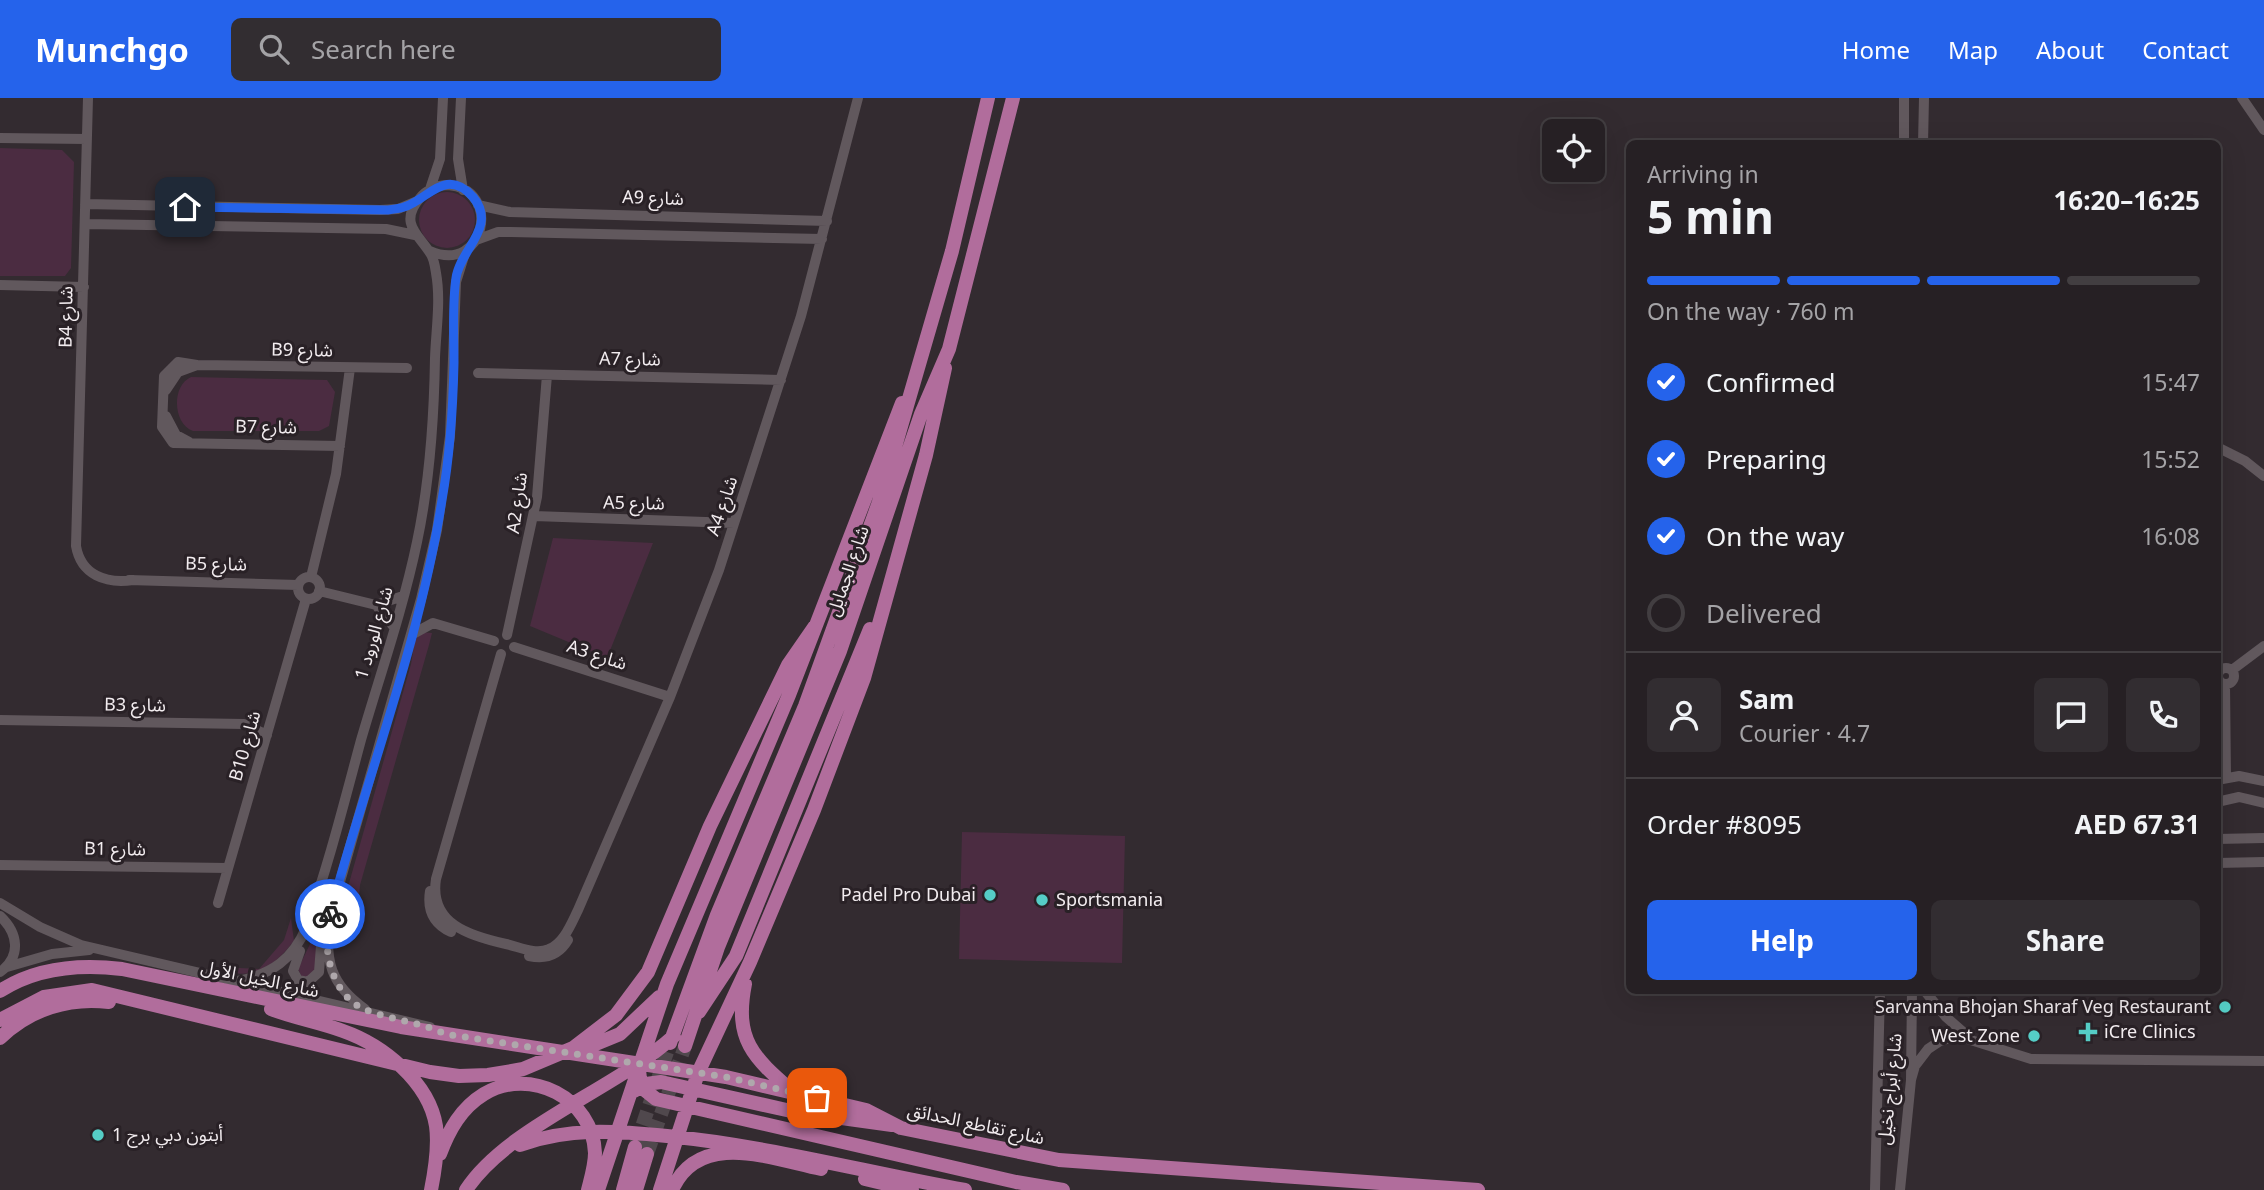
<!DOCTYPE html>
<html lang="en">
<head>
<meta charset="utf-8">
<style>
  body { margin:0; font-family:"Noto Sans","Noto Sans Arabic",sans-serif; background:#322d31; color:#f1f3f6; height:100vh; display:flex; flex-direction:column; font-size:26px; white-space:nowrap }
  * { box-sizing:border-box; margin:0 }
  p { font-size:23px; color:#a4a3a6 }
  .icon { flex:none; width:38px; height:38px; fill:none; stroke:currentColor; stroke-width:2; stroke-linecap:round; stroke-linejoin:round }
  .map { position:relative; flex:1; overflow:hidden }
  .details { position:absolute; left:1626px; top:42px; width:595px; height:854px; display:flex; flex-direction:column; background:#262024; border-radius:10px; box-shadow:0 7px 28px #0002,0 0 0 2px #423e41 }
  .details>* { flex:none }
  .buttons { position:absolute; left:1542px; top:21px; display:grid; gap:14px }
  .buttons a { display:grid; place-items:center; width:63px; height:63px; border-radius:10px; background:#262024; box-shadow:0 7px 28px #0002,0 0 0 2px #423e41; font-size:35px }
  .pin { position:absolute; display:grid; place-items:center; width:60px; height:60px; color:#fff; margin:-30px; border-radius:14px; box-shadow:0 4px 10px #0006 }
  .courier { position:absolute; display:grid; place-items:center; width:70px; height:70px; margin:-35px; border:5px solid #2563eb; border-radius:50%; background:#fff; color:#222; box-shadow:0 2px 9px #0007 }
  .summary em { font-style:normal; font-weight:700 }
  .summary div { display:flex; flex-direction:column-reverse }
  .summary { display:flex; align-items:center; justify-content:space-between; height:119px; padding:0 21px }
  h1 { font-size:46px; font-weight:700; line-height:52px }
  .bar { display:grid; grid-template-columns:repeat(4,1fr); gap:10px 7px; align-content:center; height:84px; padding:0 21px }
  .bar i { height:9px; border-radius:5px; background:#423e41 }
  .bar .selected { background:#2563eb }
  .bar p { grid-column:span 4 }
  .line { display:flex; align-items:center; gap:18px; padding:0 21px; border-top:2px solid #423e41 }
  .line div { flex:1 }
  .round { display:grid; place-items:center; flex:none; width:74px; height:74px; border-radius:10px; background:#322d31 }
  ol { padding:0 21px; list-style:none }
  li { display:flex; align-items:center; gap:21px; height:77px }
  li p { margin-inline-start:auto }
  li .icon { padding:7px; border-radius:50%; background:#2563eb; color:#fff; stroke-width:4 }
  li:last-child { color:#a4a3a6 }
  li i { width:38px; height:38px; border:4px solid #423e41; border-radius:50% }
  .button { display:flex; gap:14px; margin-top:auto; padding:14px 21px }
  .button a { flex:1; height:80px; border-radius:10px; background:#2563eb; color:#fff; font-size:28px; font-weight:700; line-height:80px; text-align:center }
  .button a+a { background:#322d31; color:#f1f3f6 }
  header { display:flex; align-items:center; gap:42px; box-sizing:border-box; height:98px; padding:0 35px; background:#2563eb; color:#fff }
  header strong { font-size:33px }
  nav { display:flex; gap:38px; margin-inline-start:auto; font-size:24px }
  .search { width:490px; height:63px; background:#322d31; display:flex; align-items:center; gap:18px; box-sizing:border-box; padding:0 24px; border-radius:10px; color:#a4a3a6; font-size:26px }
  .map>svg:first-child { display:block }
</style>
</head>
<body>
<header>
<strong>Munchgo</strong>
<div class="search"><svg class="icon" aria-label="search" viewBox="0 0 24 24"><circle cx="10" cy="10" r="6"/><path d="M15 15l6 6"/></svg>Search here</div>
<nav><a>Home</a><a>Map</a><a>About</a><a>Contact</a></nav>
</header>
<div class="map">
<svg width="2264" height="1092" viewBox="0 0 2264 1092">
  <rect width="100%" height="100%" fill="#332b30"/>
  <!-- green -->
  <path fill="#4b2c41" d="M 0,50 L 62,52 L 74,64 L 71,170 L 65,178 L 0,178 Z
    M419 122a28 28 0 1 1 56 0a28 28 0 1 1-56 0Z
    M 191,279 L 327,282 L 335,294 L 329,328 L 319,333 L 193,333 C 173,326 171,288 191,279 Z
    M 553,440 L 653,445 L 607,560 L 530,528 Z
    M 421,534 L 432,535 L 429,547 L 360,787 L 358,809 L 344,803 L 411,566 L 415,542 Z
    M 962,734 L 1125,738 L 1122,865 L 959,861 Z
    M 322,803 L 329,805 L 320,838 L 317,875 L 303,882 L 298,871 L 310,846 Z
    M 291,820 L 294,843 C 272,871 251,885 216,869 L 259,871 L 284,842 Z"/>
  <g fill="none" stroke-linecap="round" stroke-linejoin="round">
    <!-- major-tunnel -->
    <path stroke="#50484d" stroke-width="14" stroke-dasharray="14 7" stroke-linecap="butt" d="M 636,1047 L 670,945
      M 647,1056 L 685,948"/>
    <!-- minor -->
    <path stroke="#61585d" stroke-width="10" d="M 88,0 L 76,448 C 81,477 106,486 133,482
      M 461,0 L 458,61 L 463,92
      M 1904,0 L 1904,46
      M 2242,0 L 2264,32
      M 0,40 L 87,41
      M 1923,46 L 1924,0
      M 430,91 L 440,61 L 443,0
      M 85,106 L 380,112 L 398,111 L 417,103
      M 478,107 L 510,114 L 827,123
      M 85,126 L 386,131 L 415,137
      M 476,142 L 498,134 L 511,134 L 822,141
      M 0,187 L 84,189
      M 197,267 L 178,264 L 164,278 L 162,329 L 173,345 L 340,348
      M 478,275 L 781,282
      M 166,292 L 178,274 L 197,267 L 407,270
      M 166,318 L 176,337 L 189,344
      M 2217,349 L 2245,363 L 2264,378
      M 534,418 L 734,425
      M 311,479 L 336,376 L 350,270
      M298 490a11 11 0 1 1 22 0a11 11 0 1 1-22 0Z
      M 129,482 L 298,487
      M 319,493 L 376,507 L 403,498
      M 376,507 L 394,529
      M 411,537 L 433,525 L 494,543
      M 507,537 L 537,399 L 547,277
      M 514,549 L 670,599
      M 501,556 L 436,781 C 429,826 470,838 506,846 C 520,849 535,857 549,851 C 564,845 571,826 578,812 L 670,599 L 719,472 L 801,218 L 858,0
      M2218 578a8 8 0 1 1 16 0a8 8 0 1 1-16 0Z
      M 2232,572 L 2264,548
      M 2225,586 L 2226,680
      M 0,622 L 244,626 L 267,637
      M 2217,682 L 2239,678 L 2264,683
      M 2217,704 L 2239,699 L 2264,705
      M 2217,741 L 2264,740
      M 2217,765 L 2264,764
      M 0,767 L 228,770
      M 430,793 C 427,812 434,826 451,834
      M 0,805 L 40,829 L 81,847 L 430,929
      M 218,805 L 306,501
      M 0,818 C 18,835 22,858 0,874
      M 300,853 L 293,873 L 298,882 L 308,884 L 319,874 L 321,848
      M 529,858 C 547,862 559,857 568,842
      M 7,869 L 52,856 L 89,852
      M 238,883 C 272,876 293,861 306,830 C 328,769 344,705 361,642 C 380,577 403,511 417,444 C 430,383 434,321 435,260 C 436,232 441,202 436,175 C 435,169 434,160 430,155 C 419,137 398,125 420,100 C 426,92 437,87 448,87 C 502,90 486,177 430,153
      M 1924,892 L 1946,919 L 1970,940
      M 365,911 C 330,886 325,863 329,822 L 421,501 L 437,432 L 450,338 L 456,184 L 466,152
      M 1911,982 L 1915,968 L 1928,951 L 1940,943 L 1958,938 L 2031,961 L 2264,963
      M 1875,1092 L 1880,892
      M 1900,1092 L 1911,982 L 1912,892"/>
    <!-- major -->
    <path stroke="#b16d9c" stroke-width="14" d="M 745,886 C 734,942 753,959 792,993
      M 0,893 C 37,869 80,866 122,871 L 401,929 L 726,979 L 866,1012 L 901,1030 L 1059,1062 L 1478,1092
      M 271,911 C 294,920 319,924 343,933 C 383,947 429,984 436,1028 C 439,1049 435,1072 431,1092
      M 699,914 L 736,858 L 870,531
      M 0,922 L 44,899 L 92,892 L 430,974 L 459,978 L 488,977 L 523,971 L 573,950 L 616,917 L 648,874 L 710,728 L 788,567 L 815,528
      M 0,940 C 30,911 69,899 109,904
      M 670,945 L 717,817 L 805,608 L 879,404 L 952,153 L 988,0
      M 685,948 L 718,849 L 840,553 L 921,316 L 949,251 L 1013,0
      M 581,952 L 620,936 L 659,899
      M 639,972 L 641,989 L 656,1001 L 1016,1084 L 1063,1092
      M 634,993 L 646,986 L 661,984 L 791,1013 L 892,1027
      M 520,1047 C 569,1029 617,1033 667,1038 C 768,1048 865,1074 965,1092
      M 440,1056 C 449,1032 461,1010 484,996 C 530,968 593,1000 595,1055 C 595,1067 591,1080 588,1092
      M 865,1081 L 912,1092
      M 466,1092 C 507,1029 616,991 674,938
      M 598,1092 L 667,886 L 789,597 L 902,305
      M 623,1092 L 635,1049
      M 636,1092 L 647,1056
      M 660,1092 L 698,975 L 750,864 L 814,712 L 864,580 L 926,357 L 945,270
      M 672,1092 C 699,1031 772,1061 821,1071"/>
  </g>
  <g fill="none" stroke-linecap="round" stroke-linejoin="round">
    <!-- done -->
    <path stroke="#afa8ac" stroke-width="7" stroke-dasharray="0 12.6" d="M 330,816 C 321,849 331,898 366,912 C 392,922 420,924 445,936 L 726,979 L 817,1000"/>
    <!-- route -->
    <path stroke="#2563eb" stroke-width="9" d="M 185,109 L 388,112 C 397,111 405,110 413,105 C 432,95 449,72 473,99 C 498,129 460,151 456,180 C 452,207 454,237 454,265 C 453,310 450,357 442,402 C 420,543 367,679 330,816"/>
  </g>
  <!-- markers -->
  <g fill="#55cdc6" stroke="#292126" stroke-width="2.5">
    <circle cx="990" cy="797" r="7"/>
    <circle cx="1042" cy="802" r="7"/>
    <circle cx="2225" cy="909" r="7"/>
    <path d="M2084.5 923.5h7v7h7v7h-7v7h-7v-7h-7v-7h7z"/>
    <circle cx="2034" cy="938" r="7"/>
    <circle cx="98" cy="1037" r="7"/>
  </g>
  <g text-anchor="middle" stroke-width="6" stroke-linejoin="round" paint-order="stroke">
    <!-- street labels -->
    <g font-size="18" fill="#f2ecef" stroke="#292126">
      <text transform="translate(653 100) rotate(2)" y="6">A9 شارع</text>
      <text transform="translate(66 219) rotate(-89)" y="6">B4 شارع</text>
      <text transform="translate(302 252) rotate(1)" y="6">B9 شارع</text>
      <text transform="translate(630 261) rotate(1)" y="6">A7 شارع</text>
      <text transform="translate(266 329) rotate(1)" y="6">B7 شارع</text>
      <text transform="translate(517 405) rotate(-82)" y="6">A2 شارع</text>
      <text transform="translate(634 405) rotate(1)" y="6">A5 شارع</text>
      <text transform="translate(722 408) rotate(-71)" y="6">A4 شارع</text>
      <text transform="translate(216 466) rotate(1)" y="6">B5 شارع</text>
      <text transform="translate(848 473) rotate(-71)" y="6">شارع الجمايل</text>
      <text transform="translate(374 535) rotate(-74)" y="6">شارع الورود 1</text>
      <text transform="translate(597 557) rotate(18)" y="6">A3 شارع</text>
      <text transform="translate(135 607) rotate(1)" y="6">B3 شارع</text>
      <text transform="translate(245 648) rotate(-74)" y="6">B10 شارع</text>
      <text transform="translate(115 751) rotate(1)" y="6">B1 شارع</text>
      <text transform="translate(260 881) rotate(12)" y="6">شارع الخيل الأول</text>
      <text transform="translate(1890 991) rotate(-84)" y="6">شارع أبراج نخيل</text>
      <text transform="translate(976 1026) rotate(12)" y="6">شارع تقاطع الحدائق</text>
    </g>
    <!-- poi labels -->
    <g font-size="18" fill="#f2ecef" stroke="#292126" text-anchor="end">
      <text x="976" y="803">Padel Pro Dubai</text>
      <text x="1056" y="808" text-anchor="start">Sportsmania</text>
      <text x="2211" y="915">Sarvanna Bhojan Sharaf Veg Restaurant</text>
      <text x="2104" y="940" text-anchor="start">iCre Clinics</text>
      <text x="2020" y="944">West Zone</text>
      <text x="112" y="1043" text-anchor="start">أبتون دبي برج 1</text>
    </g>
  </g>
</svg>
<div class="buttons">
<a><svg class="icon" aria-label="locate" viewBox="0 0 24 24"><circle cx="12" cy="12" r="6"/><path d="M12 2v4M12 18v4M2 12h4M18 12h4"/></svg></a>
</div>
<div class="pin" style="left:817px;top:1000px;background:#ea580c"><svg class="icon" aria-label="bag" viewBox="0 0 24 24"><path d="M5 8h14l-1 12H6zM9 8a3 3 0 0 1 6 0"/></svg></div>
<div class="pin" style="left:185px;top:109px;background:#1f2937"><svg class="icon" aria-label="home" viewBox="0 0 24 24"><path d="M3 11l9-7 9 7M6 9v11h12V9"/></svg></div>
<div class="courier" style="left:330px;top:816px"><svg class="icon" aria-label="bike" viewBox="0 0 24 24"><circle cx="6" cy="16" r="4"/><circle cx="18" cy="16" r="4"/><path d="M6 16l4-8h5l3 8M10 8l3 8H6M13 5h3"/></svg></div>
<section class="details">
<div class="summary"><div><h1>5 min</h1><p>Arriving in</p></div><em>16:20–16:25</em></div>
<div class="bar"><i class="selected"></i><i class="selected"></i><i class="selected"></i><i></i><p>On the way · 760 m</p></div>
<ol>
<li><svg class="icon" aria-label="check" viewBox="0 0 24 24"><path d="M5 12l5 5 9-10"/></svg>Confirmed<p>15:47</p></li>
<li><svg class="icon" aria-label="check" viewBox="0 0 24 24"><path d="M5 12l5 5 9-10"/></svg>Preparing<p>15:52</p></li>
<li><svg class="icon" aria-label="check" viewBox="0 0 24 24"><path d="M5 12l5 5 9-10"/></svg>On the way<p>16:08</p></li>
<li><i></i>Delivered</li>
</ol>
<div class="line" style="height:126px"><a class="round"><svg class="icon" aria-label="person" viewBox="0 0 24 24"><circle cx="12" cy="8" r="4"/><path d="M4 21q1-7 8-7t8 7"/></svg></a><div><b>Sam</b><p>Courier · 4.7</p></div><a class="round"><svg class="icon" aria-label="chat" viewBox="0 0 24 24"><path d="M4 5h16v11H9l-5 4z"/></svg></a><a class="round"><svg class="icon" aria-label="phone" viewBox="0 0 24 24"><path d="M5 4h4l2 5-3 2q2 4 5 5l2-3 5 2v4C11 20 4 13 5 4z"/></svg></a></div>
<div class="line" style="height:91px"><div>Order #8095</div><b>AED 67.31</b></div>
<div class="button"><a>Help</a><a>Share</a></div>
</section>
</div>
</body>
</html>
